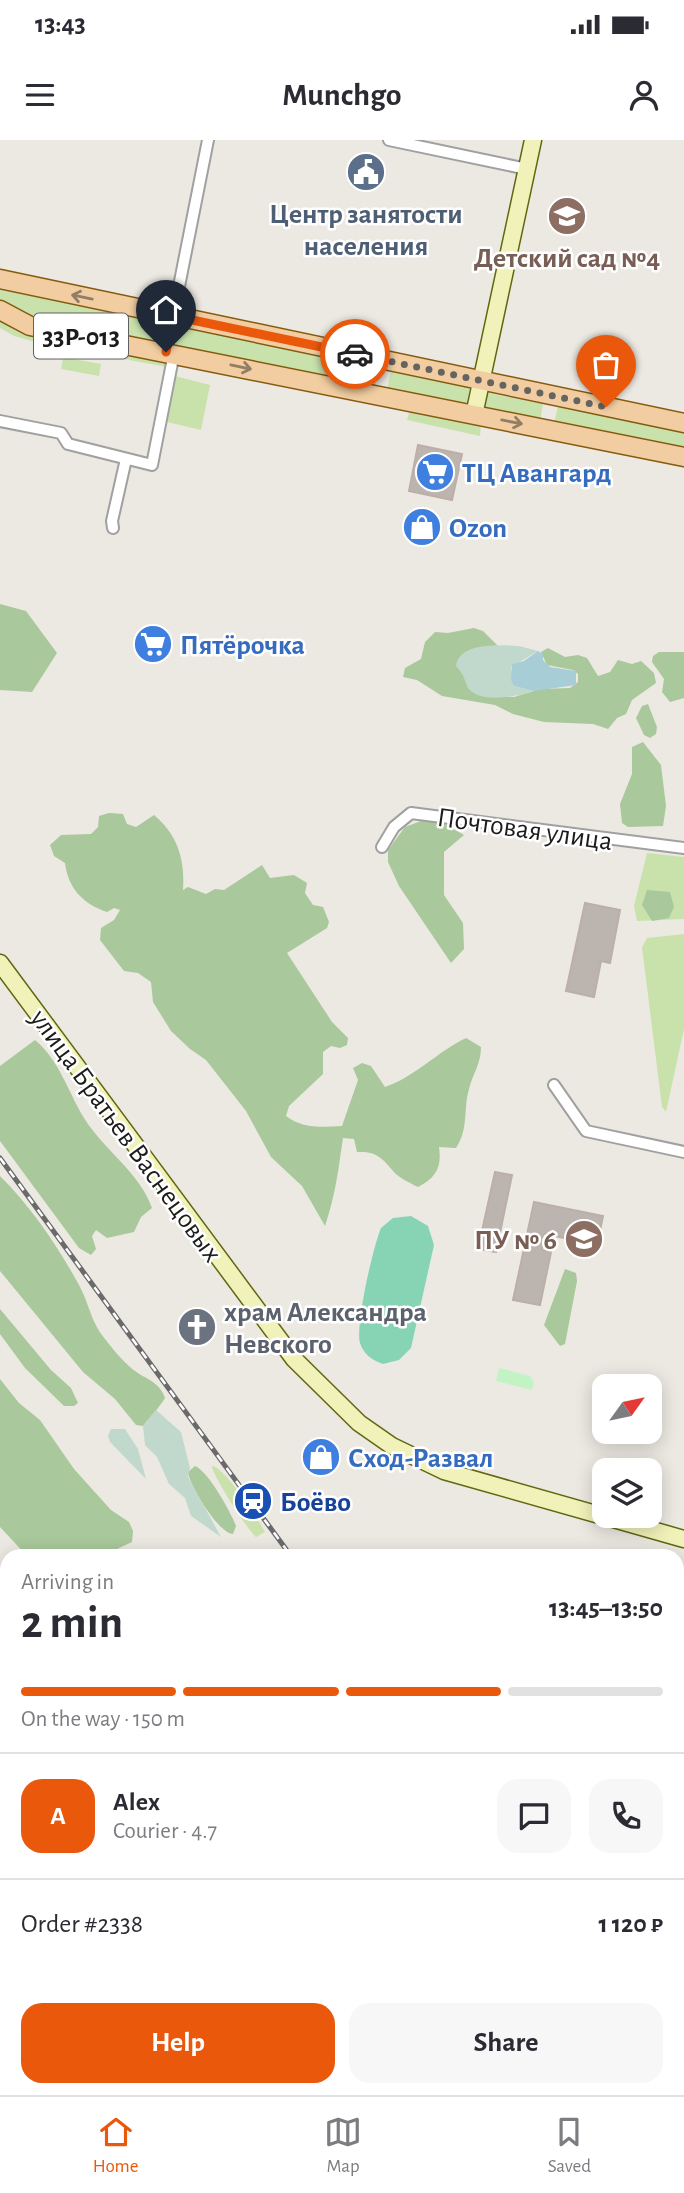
<!DOCTYPE html>
<html lang="en">
<head>
<meta charset="utf-8">
<style>
  body { margin:0; font-family:"Alegreya Sans",sans-serif; background:#f7f7f7; color:#2b2b33; height:100vh; display:flex; flex-direction:column; font-size:26px; white-space:nowrap }
  * { box-sizing:border-box; margin:0 }
  p { font-size:23px; color:#7c7c81 }
  .icon { flex:none; width:38px; height:38px; fill:none; stroke:currentColor; stroke-width:2; stroke-linecap:round; stroke-linejoin:round }
  .map { position:relative; flex:1; overflow:hidden }
  .side { position:absolute; left:0px; top:1409px; width:684px; height:548px; display:flex; flex-direction:column; background:#fff; border-radius:21px 21px 0 0; box-shadow:0 4px 18px #0003 }
  .side>* { flex:none }
  .needle { width:46px; rotate:57deg }
  .controls { position:absolute; left:592px; top:1234px; display:grid; gap:14px }
  .controls a { display:grid; place-items:center; width:70px; height:70px; border-radius:14px; background:#fff; box-shadow:0 4px 18px #0003; font-size:35px }
  .pin { position:absolute; display:grid; place-items:center; width:60px; height:60px; color:#fff; margin:-72px -30px; border-radius:50% 50% 50% 0; rotate:-45deg; box-shadow:0 0 7px #0007 }
  .pin .icon { rotate:45deg }
  .courier { position:absolute; display:grid; place-items:center; width:70px; height:70px; margin:-35px; border:5px solid #ea580c; border-radius:50%; background:#fff; color:#222; box-shadow:0 2px 9px #0007 }
  .summary em { font-style:normal; font-weight:700 }
  .summary div { display:flex; flex-direction:column-reverse }
  .summary { display:flex; align-items:center; justify-content:space-between; height:119px; padding:0 21px }
  h1 { font-size:46px; font-weight:700; line-height:52px }
  .bar { display:grid; grid-template-columns:repeat(4,1fr); gap:10px 7px; align-content:center; height:84px; padding:0 21px }
  .bar i { height:9px; border-radius:5px; background:#e1e1e2 }
  .bar .active { background:#ea580c }
  .bar p { grid-column:span 4 }
  .line { display:flex; align-items:center; gap:18px; padding:0 21px; border-top:2px solid #e1e1e2 }
  .line div { flex:1 }
  .round { display:grid; place-items:center; flex:none; width:74px; height:74px; border-radius:21px; background:#f7f7f7 }
  .button { display:flex; gap:14px; margin-top:auto; padding:14px 21px }
  .button a { flex:1; height:80px; border-radius:21px; background:#ea580c; color:#fff; font-size:28px; font-weight:700; line-height:80px; text-align:center }
  .button a+a { background:#f7f7f7; color:#2b2b33 }
  .status { display:flex; justify-content:space-between; align-items:center; height:49px; padding:0 35px; background:#fff; direction:ltr }
  .status svg { height:19px; fill:currentColor }
  header { display:flex; justify-content:space-between; align-items:center; height:91px; padding:0 21px; background:#fff; font-size:32px; font-weight:700 }
  .tab-bar { display:flex; justify-content:space-around; align-items:center; height:98px; border-top:2px solid #e1e1e2; background:#fff; font-size:19px; color:#7c7c81 }
  .tab-bar a { display:grid; justify-items:center; gap:4px }
  .tab-bar .active { color:#ea580c }
  .map>svg:first-child { display:block }
</style>
</head>
<body>
<div class="status"><b>13:43</b><svg viewBox="0 0 49 12"><path d="M0 12V9h3v3zM5 12V6h3v6zM10 12V3h3v9zM15 12V0h3v12zM26 1h20v11H26zM47 4h2v5h-2z"/></svg></div>
<header><svg class="icon" aria-label="menu" viewBox="0 0 24 24"><path d="M4 6h16M4 12h16M4 18h16"/></svg>Munchgo<svg class="icon" aria-label="person" viewBox="0 0 24 24"><circle cx="12" cy="8" r="4"/><path d="M4 21q1-7 8-7t8 7"/></svg></header>
<div class="map">
<svg width="684" height="1955" viewBox="0 0 684 1955">
  <rect width="100%" height="100%" fill="#ece9e2"/>
  <!-- grass -->
  <path fill="#c9e2ac" d="M 0,147 L 164,182 L 161,204 C 113,195 37,192 0,161 Z
    M 0,177 L 165,221 L 167,227 L 42,204 L 14,196 L 0,188 Z
    M 179,185 L 378,227 L 375,248 L 175,206 Z
    M 63,217 L 101,224 L 99,236 L 61,229 Z
    M 391,231 L 470,247 L 466,266 L 387,250 Z
    M 175,236 L 210,245 L 201,290 L 167,282 Z
    M 479,251 L 543,264 L 540,283 L 476,269 Z
    M 558,265 L 684,291 L 684,311 L 554,284 Z
    M 410,269 L 481,285 L 480,296 L 407,280 Z
    M 647,713 L 684,717 L 684,779 L 637,781 L 634,766 Z
    M 684,794 L 684,889 L 666,972 L 662,967 L 642,807 L 647,798 Z
    M 212,1326 C 224,1326 258,1379 265,1392 L 256,1397 C 247,1389 212,1335 212,1326 Z"/>
  <!-- forest -->
  <path fill="#a9c89b" d="M 0,464 L 26,471 L 57,513 L 32,552 L 0,550 Z
    M 474,488 L 483,491 L 499,507 C 476,511 467,501 458,528 L 465,535 L 468,548 L 479,555 L 514,557 L 540,549 L 570,548 L 578,542 L 578,534 L 573,530 L 547,525 L 541,512 L 548,508 L 565,517 L 578,515 L 587,518 L 598,536 L 610,532 L 618,520 L 632,524 L 641,521 L 654,533 L 656,543 L 632,560 L 626,574 L 617,578 L 608,589 L 593,584 L 544,582 L 513,574 L 495,565 L 442,556 L 417,540 L 403,537 L 405,528 L 421,519 L 425,502 L 435,492 L 448,493 Z
    M 659,512 L 684,512 L 684,558 L 670,562 L 662,552 L 664,539 L 652,522 L 653,516 Z
    M 648,564 L 657,587 L 656,594 L 650,598 L 644,595 L 636,578 L 642,566 Z
    M 643,602 L 661,625 L 666,666 L 663,686 L 628,687 L 622,683 L 620,664 L 632,634 L 632,607 Z
    M 109,673 L 123,674 L 127,684 L 136,687 L 154,675 C 178,695 185,720 183,750 L 188,747 L 206,754 L 215,749 L 224,750 L 262,725 L 270,738 L 294,735 L 307,743 L 305,753 L 313,765 L 323,767 L 329,782 L 327,788 L 287,813 L 332,882 L 348,898 L 347,905 L 340,908 L 331,906 L 323,912 L 323,934 L 289,966 L 286,976 C 303,989 322,987 342,986 L 358,940 L 353,928 L 362,923 L 371,926 L 385,947 C 413,938 440,910 466,898 L 481,907 C 481,924 473,933 469,949 C 463,969 469,989 456,1008 L 439,1007 C 442,1027 436,1038 418,1047 C 410,1043 399,1038 394,1032 C 382,1018 377,1011 357,1012 L 354,999 L 343,998 C 338,1031 336,1053 325,1086 L 302,1046 L 271,1017 L 246,971 L 206,920 L 190,909 L 171,891 L 153,862 L 151,842 L 138,833 L 124,831 L 100,800 L 101,788 L 114,780 L 120,770 L 114,768 L 107,772 C 83,764 68,748 65,723 L 54,716 L 50,705 L 61,695 L 91,694 L 98,687 L 99,676 Z
    M 421,681 L 443,683 L 464,695 L 444,712 L 444,755 L 463,783 L 464,809 L 451,823 L 399,746 L 388,722 L 388,710 L 405,687 Z
    M 647,750 L 670,752 L 674,767 L 669,778 L 652,781 L 642,765 Z
    M 35,900 C 60,921 68,952 84,978 C 103,1009 140,1033 152,1068 L 141,1077 L 134,1092 L 107,1098 L 96,1090 L 92,1096 L 96,1109 L 91,1115 L 79,1108 L 0,1001 L 0,926 Z
    M 0,1036 C 32,1068 57,1105 79,1145 C 89,1163 91,1183 105,1199 C 112,1208 121,1219 130,1227 C 143,1239 159,1240 165,1258 C 159,1268 150,1277 143,1286 L 136,1285 L 115,1259 L 83,1232 L 0,1131 Z
    M 565,1129 L 576,1133 L 577,1141 L 565,1204 L 560,1206 L 544,1185 Z
    M 0,1169 L 51,1230 L 71,1248 L 78,1263 L 74,1266 L 64,1266 L 25,1228 L 0,1194 Z
    M 0,1239 L 19,1263 L 40,1280 L 74,1329 L 111,1370 L 129,1382 L 133,1391 L 132,1402 L 102,1416 L 27,1416 L 0,1387 Z
    M 195,1326 C 208,1331 231,1372 236,1386 L 233,1394 C 219,1394 189,1345 188,1332 Z
    M 0,1700 L 7,1702 L 7,1950 L 20,1950 L 16,1955 L 0,1955 Z"/>
  <!-- wetland -->
  <path fill="#c1d9cd" d="M 519,506 L 538,511 L 511,527 L 514,546 L 534,551 C 519,556 481,564 469,549 C 464,541 466,537 456,526 C 459,502 500,505 519,506 Z
    M 156,1270 L 181,1292 L 190,1328 L 188,1337 L 221,1397 L 191,1376 L 185,1358 L 169,1344 L 157,1317 L 145,1305 L 143,1286 Z
    M 111,1289 L 125,1289 L 138,1309 L 146,1339 L 110,1302 L 108,1296 Z"/>
  <!-- park -->
  <path fill="#c2f3c5" d="M 499,1228 L 530,1236 L 534,1242 L 532,1250 L 496,1241 Z"/>
  <!-- pitch -->
  <path fill="#87d4b4" d="M 411,1076 L 428,1086 L 434,1105 L 411,1208 L 399,1220 L 383,1224 C 372,1220 364,1215 360,1203 C 355,1185 373,1107 381,1088 L 393,1078 Z"/>
  <!-- water -->
  <path fill="#a7cdd6" d="M 538,511 L 543,514 L 543,520 L 550,527 L 576,531 L 576,545 L 534,551 L 514,546 L 511,540 L 512,524 L 524,521 Z"/>
  <!-- building -->
  <path fill="#bcb4af" stroke="#bcafa6" stroke-width="2" d="M 418,305 L 462,314 L 452,360 L 409,351 Z
    M 585,763 L 620,770 L 610,823 L 601,821 L 594,857 L 566,851 Z
    M 495,1032 L 512,1035 L 496,1112 L 478,1109 Z
    M 534,1062 L 603,1076 L 597,1105 L 545,1094 L 542,1110 L 551,1112 L 540,1165 L 513,1160 Z
    M 197,1170 L 213,1193 L 197,1203 L 182,1180 Z"/>
  <g fill="none" stroke-linecap="round" stroke-linejoin="round">
    <!-- street casing -->
    <g stroke="#a0a0a0" stroke-width="14">
      <path id="street" d="M 389,0 L 527,29
        M 166,212 L 208,0
        M 0,281 L 61,293 L 68,304 L 152,325 L 174,213
        M 113,388 L 112,381 L 126,319
        M 382,707 L 394,687 L 411,673 L 684,708
        M 554,945 L 586,991 L 684,1012
        M 677,1769 L 684,1779
        M 592,1955 L 593,1950"/>
    </g>
    <!-- secondary casing -->
    <g stroke="#60670f" stroke-width="19">
      <path id="secondary" d="M 474,275 L 533,0
        M 0,823 L 294,1219 L 359,1283 L 392,1306 L 444,1331 L 684,1399"/>
    </g>
    <!-- primary casing -->
    <g stroke="#855a0e" stroke-width="21">
      <path id="primary" d="M 0,139 L 684,283
        M 0,170 L 30,186 L 684,317
        M 677,1679 L 684,1661
        M 501,1955 L 505,1950"/>
    </g>
    <!-- street -->
    <use href="#street" stroke="#fff" stroke-width="10"/>
    <!-- secondary -->
    <use href="#secondary" stroke="#f1f2ba" stroke-width="16"/>
    <!-- primary -->
    <use href="#primary" stroke="#f2cda1" stroke-width="18"/>
    <!-- rail casing -->
    <g stroke="#6a6a6a" stroke-width="5">
      <path id="rail" d="M 0,1018 L 291,1416
        M 677,1816 L 684,1831"/>
    </g>
    <!-- rail -->
    <use href="#rail" stroke="#fff" stroke-width="2.5" stroke-dasharray="8" stroke-linecap="butt"/>
  </g>
  <!-- one-way arrows -->
  <defs><path id="oneway-shaft" d="M-6 0H5M1.5-3L5.5 0L1.5 3" fill="none" stroke-width="1.6" stroke-linecap="round" stroke-linejoin="round" transform="scale(1.75)"/></defs>
  <g stroke="#927d65">
    <use href="#oneway-shaft" transform="translate(82 157) rotate(-168)"/>
    <use href="#oneway-shaft" transform="translate(241 227) rotate(12)"/>
    <use href="#oneway-shaft" transform="translate(512 282) rotate(11)"/>
  </g>
  <g fill="none" stroke-linecap="round" stroke-linejoin="round">
    <!-- done -->
    <path stroke="#656461" stroke-width="7" stroke-dasharray="0 12.6" d="M 355,214 L 606,267"/>
    <!-- route -->
    <path stroke="#ea580c" stroke-width="9" d="M 166,212 L 173,176 L 355,214"/>
  </g>
  <!-- icons -->
  <defs>
    <g id="civic-disc" transform="scale(2.0125)"><circle r="9.5" fill="#5c6f8a" stroke="#fff"/><path d="M-.6-6.5H3V-4.5H.6V-3L4-1V1h2V6H-6V1h2V-1L-.6-3ZM-1.2 2.5V6h2.4V2.5Z" fill="#fff"/></g>
    <g id="school-disc" transform="scale(2.0125)"><circle r="9.5" fill="#8d6e63" stroke="#fff"/><path d="M0-5L7-2L0 1L-7-2ZM-4 1L0 2.5L4 1V4Q0 6-4 4Z" fill="#fff"/></g>
    <g id="supermarket-disc" transform="scale(2.0125)"><circle r="9.5" fill="#3f7fe0" stroke="#fff"/><path d="M-6-5.5h2.5l.6 2H6L4.5 2H-2.5L-4.4-4H-6ZM-1.5 3.2a1.3 1.3 0 1 0 .1 0ZM3 3.2a1.3 1.3 0 1 0 .1 0Z" fill="#fff"/></g>
    <g id="shop-disc" transform="scale(2.0125)"><circle r="9.5" fill="#3f7fe0" stroke="#fff"/><path d="M-5-2.5h2.3a2.7 3.5 0 0 1 5.4 0H5L5.5 6h-11ZM-1.5-2.5h3a1.5 2.3 0 0 0-3 0Z" fill="#fff"/></g>
    <g id="university-disc" transform="scale(2.0125)"><circle r="9.5" fill="#8d6e63" stroke="#fff"/><path d="M0-5L7-2L0 1L-7-2ZM-4 1L0 2.5L4 1V4Q0 6-4 4Z" fill="#fff"/></g>
    <g id="church-disc" transform="scale(2.0125)"><circle r="9.5" fill="#6b7280" stroke="#fff"/><path d="M-1.2-6h2.4v3.5h3.3v2.4h-3.3V6h-2.4V-.1h-3.3v-2.4h3.3Z" fill="#fff"/></g>
    <g id="station-disc" transform="scale(2.0125)"><circle r="9.5" fill="#1a4fb4" stroke="#fff"/><path d="M-3-6H3Q5-6 5-4V2Q5 4 3 4L4.5 6H3L1.5 4h-3L-3 6H-4.5L-3 4Q-5 4-5 2V-4Q-5-6-3-6ZM-3.5-4v3h7v-3ZM-3.5 1v1.5H-2V1ZM2 1v1.5H3.5V1Z" fill="#fff"/></g>
  </defs>
  <g fill-rule="evenodd">
    <use href="#civic-disc" x="366" y="32"/>
    <use href="#school-disc" x="567" y="76"/>
    <use href="#supermarket-disc" x="435" y="332"/>
    <use href="#shop-disc" x="422" y="387"/>
    <use href="#supermarket-disc" x="153" y="504"/>
    <use href="#university-disc" x="584" y="1099"/>
    <use href="#church-disc" x="197" y="1187"/>
    <use href="#shop-disc" x="321" y="1317"/>
    <use href="#station-disc" x="253" y="1361"/>
  </g>
  <g text-anchor="middle" stroke-width="5" stroke-linejoin="round" paint-order="stroke">
    <!-- shield labels -->
    <rect fill="#fff" stroke="#606060" stroke-width="2" x="34" y="173.5" width="94" height="45" rx="5"/>
    <g font-size="26" font-weight="bold" fill="#1c1c1c">
      <text x="81" y="205">33Р-013</text>
    </g>
    <!-- service labels -->
    <g font-size="28" font-weight="bold" fill="#4e5e75" stroke="#fff">
      <text x="366" y="83">Центр занятости<tspan x="366" dy="32">населения</tspan></text>
    </g>
    <!-- education labels -->
    <g font-size="28" font-weight="bold" fill="#785e54" stroke="#fff">
      <text x="567" y="127">Детский сад №4</text>
      <text x="557" y="1109" text-anchor="end">ПУ № 6</text>
    </g>
    <!-- shop labels -->
    <g font-size="28" font-weight="bold" fill="#366cbe" stroke="#fff" text-anchor="start">
      <text x="462" y="342">ТЦ Авангард</text>
      <text x="449" y="397">Ozon</text>
      <text x="180" y="514">Пятёрочка</text>
      <text x="348" y="1327">Сход-Развал</text>
    </g>
    <!-- street labels -->
    <g font-size="28" fill="#1c1c1c" stroke="#fff">
      <text transform="translate(525 688) rotate(8)" y="10">Почтовая улица</text>
      <text transform="translate(127 995) rotate(54)" y="10">улица Братьев Васнецовых</text>
    </g>
    <!-- worship labels -->
    <g font-size="28" font-weight="bold" fill="#5b616d" stroke="#fff" text-anchor="start">
      <text x="224" y="1181">храм Александра<tspan x="224" dy="32">Невского</tspan></text>
    </g>
    <!-- transit labels -->
    <g font-size="28" font-weight="bold" fill="#164399" stroke="#fff" text-anchor="start">
      <text x="280" y="1371">Боёво</text>
    </g>
  </g>
</svg>
<div class="controls">
<a><svg class="needle" viewBox="-14 -14 28 28"><path d="M0-13l5 13h-10z" fill="#e53935"/><path d="M0 13l5-13h-10z" fill="#7c7c81"/></svg></a>
<a><svg class="icon" aria-label="layers" viewBox="0 0 24 24"><path d="M12 4l9 5-9 5-9-5zM3 14l9 5 9-5"/></svg></a>
</div>
<div class="pin" style="left:606px;top:267px;background:#ea580c"><svg class="icon" aria-label="bag" viewBox="0 0 24 24"><path d="M5 8h14l-1 12H6zM9 8a3 3 0 0 1 6 0"/></svg></div>
<div class="pin" style="left:166px;top:212px;background:#1f2937"><svg class="icon" aria-label="home" viewBox="0 0 24 24"><path d="M3 11l9-7 9 7M6 9v11h12V9"/></svg></div>
<div class="courier" style="left:355px;top:214px"><svg class="icon" aria-label="car" viewBox="0 0 24 24"><path d="M5 17H2v-5l4-1 3-4h7l3 4 3 1v5h-3M9 17h6M6 11h13"/><circle cx="7" cy="17" r="2"/><circle cx="17" cy="17" r="2"/></svg></div>
<section class="side">
<div class="summary"><div><h1>2 min</h1><p>Arriving in</p></div><em>13:45–13:50</em></div>
<div class="bar"><i class="active"></i><i class="active"></i><i class="active"></i><i></i><p>On the way · 150 m</p></div>
<div class="line" style="height:126px"><b class="round" style="background:#ea580c;color:#fff">A</b><div><b>Alex</b><p>Courier · 4.7</p></div><a class="round"><svg class="icon" aria-label="chat" viewBox="0 0 24 24"><path d="M4 5h16v11H9l-5 4z"/></svg></a><a class="round"><svg class="icon" aria-label="phone" viewBox="0 0 24 24"><path d="M5 4h4l2 5-3 2q2 4 5 5l2-3 5 2v4C11 20 4 13 5 4z"/></svg></a></div>
<div class="line" style="height:91px"><div>Order #2338</div><b>1 120 ₽</b></div>
<div class="button"><a>Help</a><a>Share</a></div>
</section>
</div>
<nav class="tab-bar">
<a class="active"><svg class="icon" aria-label="home" viewBox="0 0 24 24"><path d="M3 11l9-7 9 7M6 9v11h12V9"/></svg>Home</a>
<a><svg class="icon" aria-label="map" viewBox="0 0 24 24"><path d="M3 6l6-2 6 2 6-2v14l-6 2-6-2-6 2zM9 4v14M15 6v14"/></svg>Map</a>
<a><svg class="icon" aria-label="saved" viewBox="0 0 24 24"><path d="M7 4h10v16l-5-4-5 4z"/></svg>Saved</a>
</nav>
</body>
</html>
